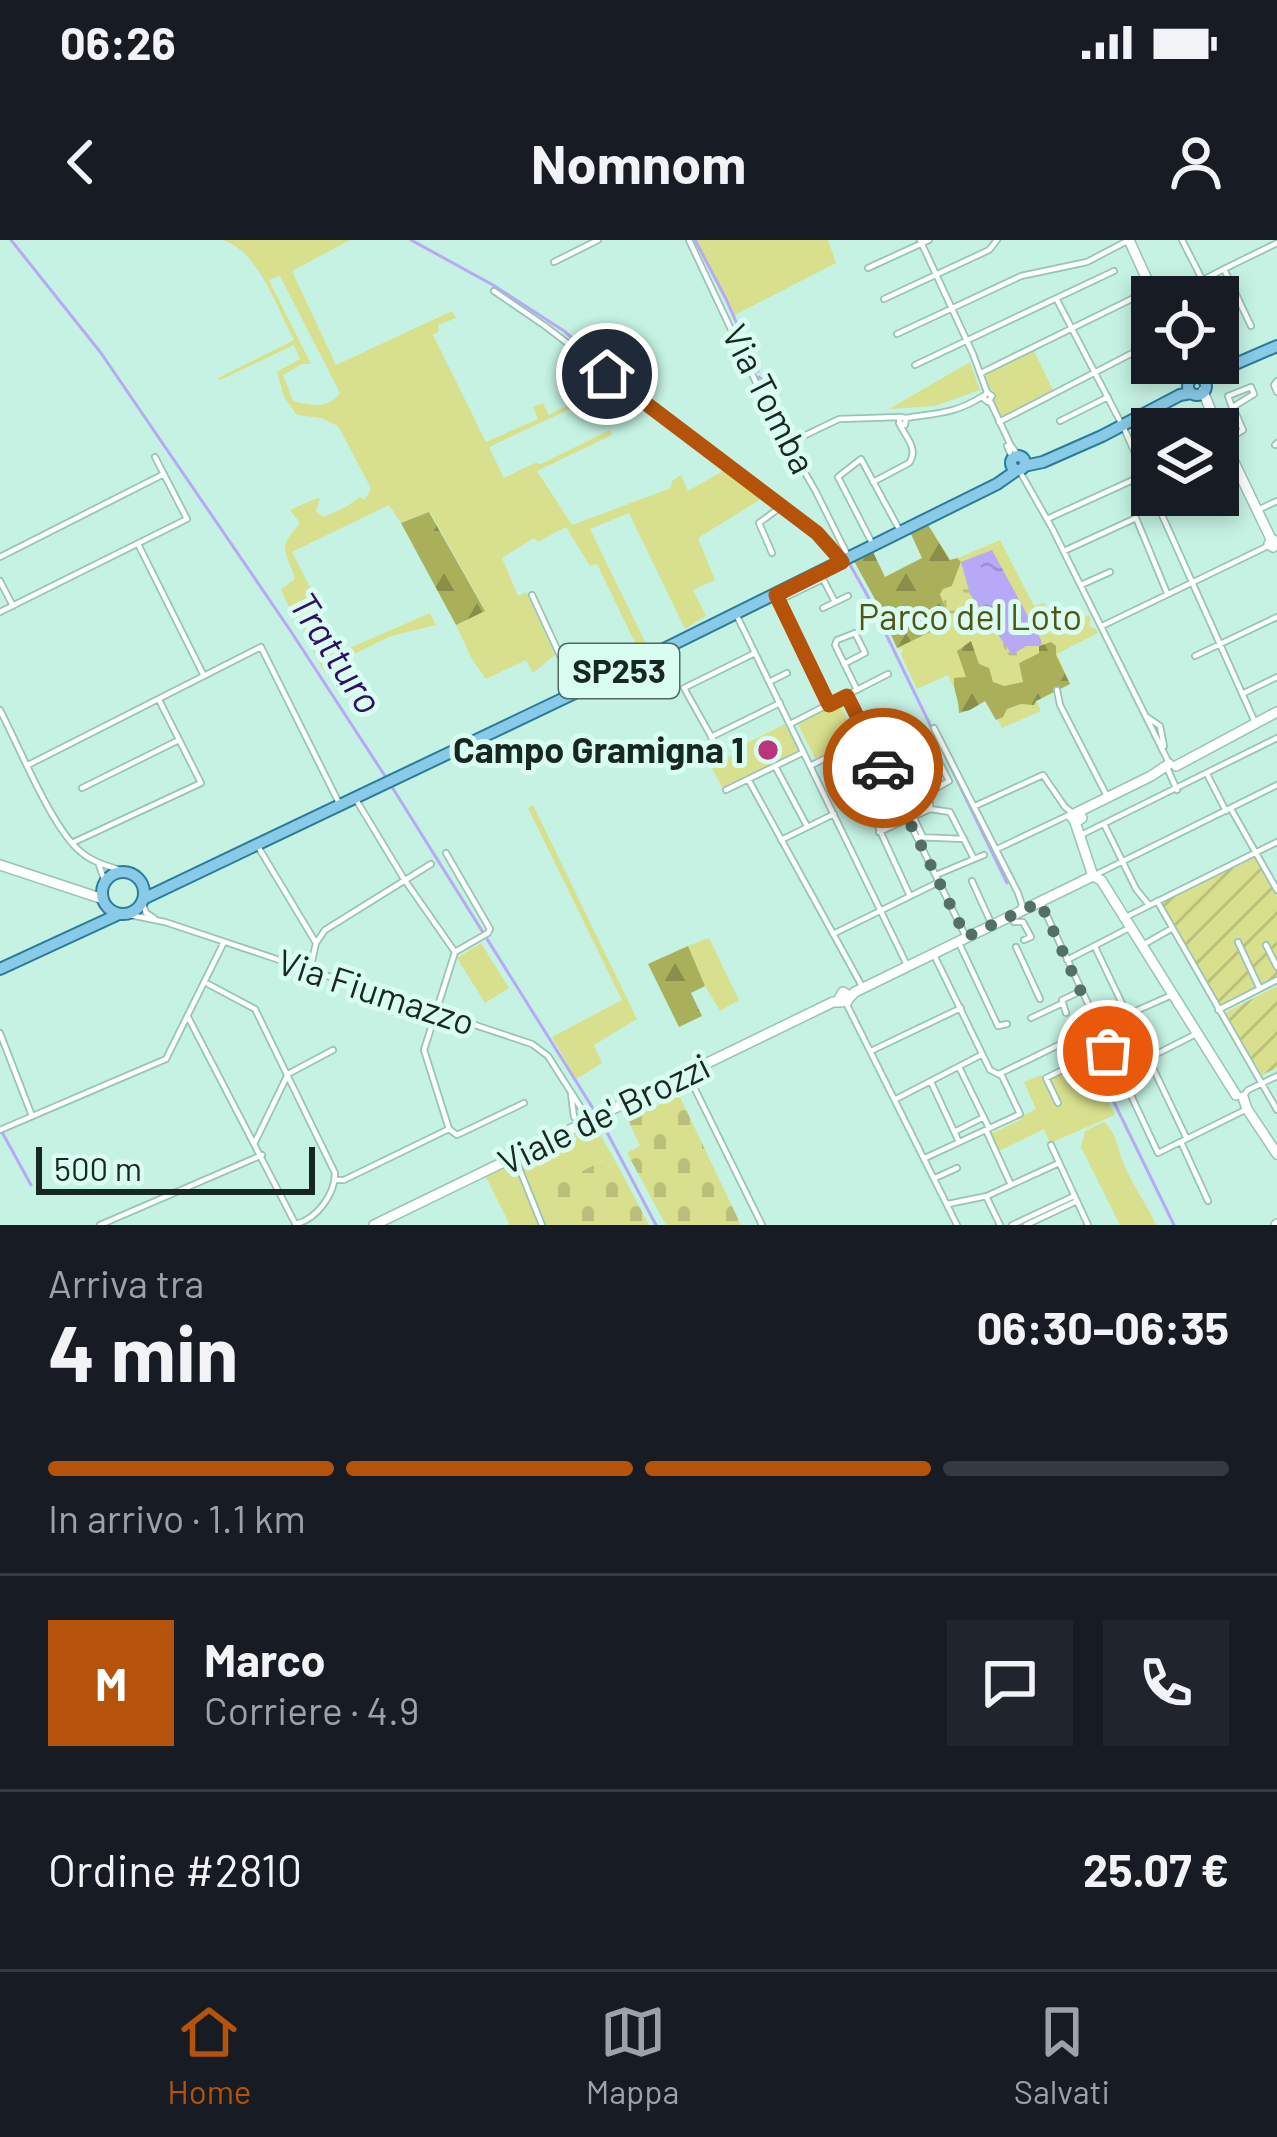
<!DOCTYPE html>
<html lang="it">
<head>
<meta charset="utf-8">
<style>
  body { margin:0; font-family:Barlow,sans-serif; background:#20242c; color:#f1f3f6; height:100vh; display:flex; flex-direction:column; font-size:45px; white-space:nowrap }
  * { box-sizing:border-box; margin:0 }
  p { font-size:39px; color:#9ea1a6 }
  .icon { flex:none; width:66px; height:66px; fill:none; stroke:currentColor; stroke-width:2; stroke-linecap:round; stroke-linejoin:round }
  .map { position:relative; height:985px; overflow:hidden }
  .sheet { display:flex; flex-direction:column; background:#171b24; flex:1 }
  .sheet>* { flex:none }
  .fabs { position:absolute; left:1131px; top:36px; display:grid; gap:24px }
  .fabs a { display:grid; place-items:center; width:108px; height:108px; border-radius:0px; background:#171b24; box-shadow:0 6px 18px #0003; font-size:60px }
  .scale { position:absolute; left:36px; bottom:30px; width:279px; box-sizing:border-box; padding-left:12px; border:6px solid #172822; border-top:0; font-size:33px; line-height:42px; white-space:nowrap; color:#172822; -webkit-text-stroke:9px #d9fdf1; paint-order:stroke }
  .pin { position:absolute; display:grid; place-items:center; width:102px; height:102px; color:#fff; margin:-51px; border:6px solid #fff; border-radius:50%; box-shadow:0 3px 12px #0007 }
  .courier { position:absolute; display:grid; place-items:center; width:120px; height:120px; margin:-60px; border:9px solid #b45309; border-radius:50%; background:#fff; color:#222; box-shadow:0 3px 15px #0007 }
  .headline em { font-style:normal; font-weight:700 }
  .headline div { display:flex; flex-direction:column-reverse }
  .headline { display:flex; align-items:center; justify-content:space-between; height:204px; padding:0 48px }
  h1 { font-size:78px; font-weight:700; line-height:90px }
  .bar { display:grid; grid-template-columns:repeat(4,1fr); gap:18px 12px; align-content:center; height:144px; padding:0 48px }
  .bar i { height:15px; border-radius:9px; background:#363941 }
  .bar .selected { background:#b45309 }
  .bar p { grid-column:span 4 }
  .line { display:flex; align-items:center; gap:30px; padding:0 48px; border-top:3px solid #363941 }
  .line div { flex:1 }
  .round { display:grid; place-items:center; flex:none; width:126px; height:126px; border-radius:0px; background:#20242c }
  .status { display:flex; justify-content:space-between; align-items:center; height:84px; padding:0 60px; background:#171b24; direction:ltr }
  .status svg { height:33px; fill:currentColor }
  header { display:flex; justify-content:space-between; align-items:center; height:156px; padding:0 48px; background:#171b24; font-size:54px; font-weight:700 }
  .dock { display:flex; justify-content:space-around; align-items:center; height:168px; border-top:3px solid #363941; background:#171b24; font-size:33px; color:#9ea1a6 }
  .dock a { display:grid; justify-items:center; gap:6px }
  .dock .selected { color:#b45309 }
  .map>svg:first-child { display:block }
</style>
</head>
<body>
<div class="status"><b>06:26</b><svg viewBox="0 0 49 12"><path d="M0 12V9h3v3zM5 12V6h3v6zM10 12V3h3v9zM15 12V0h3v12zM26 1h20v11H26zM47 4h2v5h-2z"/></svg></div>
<header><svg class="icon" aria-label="back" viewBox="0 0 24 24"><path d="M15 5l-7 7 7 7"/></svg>Nomnom<svg class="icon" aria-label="person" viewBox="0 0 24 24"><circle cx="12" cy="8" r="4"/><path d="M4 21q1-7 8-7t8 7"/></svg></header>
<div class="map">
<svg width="1277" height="985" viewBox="0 0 1277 985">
  <defs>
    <pattern id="forest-firs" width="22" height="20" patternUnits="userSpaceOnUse" patternTransform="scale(3)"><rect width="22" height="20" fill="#aab059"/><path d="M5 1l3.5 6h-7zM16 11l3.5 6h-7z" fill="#898f49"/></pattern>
    <pattern id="wetland-marsh" width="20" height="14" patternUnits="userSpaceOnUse" patternTransform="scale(3)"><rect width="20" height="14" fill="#d9e08d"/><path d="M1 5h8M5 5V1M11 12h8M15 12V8" fill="none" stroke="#bac079"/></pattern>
    <pattern id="cemetery-stones" width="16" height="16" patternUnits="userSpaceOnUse" patternTransform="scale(3)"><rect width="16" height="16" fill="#d9e08d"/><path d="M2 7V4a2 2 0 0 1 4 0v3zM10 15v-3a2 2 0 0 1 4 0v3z" fill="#bac079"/></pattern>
    <pattern id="garden-furrows" width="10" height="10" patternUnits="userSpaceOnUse" patternTransform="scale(3)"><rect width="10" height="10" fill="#d9e08d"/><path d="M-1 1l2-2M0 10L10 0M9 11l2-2" fill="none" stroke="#bac079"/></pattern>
    <pattern id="water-ripples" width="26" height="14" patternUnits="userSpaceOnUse" patternTransform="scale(3)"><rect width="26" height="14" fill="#b8a9f7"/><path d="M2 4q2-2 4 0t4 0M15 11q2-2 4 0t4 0" fill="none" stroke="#9d91d3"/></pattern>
  </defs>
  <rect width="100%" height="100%" fill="#c5f2e3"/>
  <!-- green -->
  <path fill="#d9e08d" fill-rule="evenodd" d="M 223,0 L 350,0 L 292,31 L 336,125 L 452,71 L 456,78 L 438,85 L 439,91 L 433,95 L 486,202 L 538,179 L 533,167 L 543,163 L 549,175 L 568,165 L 570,169 L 489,207 L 504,238 L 535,223 L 541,224 L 610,190 L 612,195 L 537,231 L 572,285 L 671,248 L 672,241 L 681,235 L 688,251 L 725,230 L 761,259 L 698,298 L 715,340 L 693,350 L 706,376 L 685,389 L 629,273 L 590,289 L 648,408 L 640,413 L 597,324 L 590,326 L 566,287 L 538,302 L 534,298 L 502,318 L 518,356 L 526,352 L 555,415 L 533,433 L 526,420 L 486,439 L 472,419 L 456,385 L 485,370 L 430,272 L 401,283 L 389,265 L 292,312 L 343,411 L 430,373 L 436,385 L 391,396 L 350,416 L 350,421 L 359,442 L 355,443 L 339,420 L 330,421 L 332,431 L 326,433 C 315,419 310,402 301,386 C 294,373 286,364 281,349 L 295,339 C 292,325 279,310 289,297 C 292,292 297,288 300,283 L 290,270 L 317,258 L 320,259 L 316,271 L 323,277 L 346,267 L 360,257 L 365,260 L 371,248 L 338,186 L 321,178 L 297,175 L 284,157 L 277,132 L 300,119 L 294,105 L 220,140 L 218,138 L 294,100 C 277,68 259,12 223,0 ZM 280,36 L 340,153 C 328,170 311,165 293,161 L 283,135 L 302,124 L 311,124 L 269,40 Z
    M 696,0 L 828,0 L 836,23 L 735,75 Z
    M 1034,111 L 1054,152 L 1000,179 L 993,162 L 995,154 L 990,148 L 985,134 Z
    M 970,122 L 980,150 L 935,166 L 889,169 Z
    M 928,285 L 951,321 L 1000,300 L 1034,366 L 1044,363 L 1057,391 L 1089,375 L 1091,379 L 1089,386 L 1096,389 L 1098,393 L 1057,414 L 1070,444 L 1037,461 L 1041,471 L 1002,488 L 988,460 L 965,471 L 948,435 L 917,449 L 901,415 L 903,409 L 897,408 L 876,361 L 854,321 L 873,312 L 885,337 L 922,318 L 911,294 Z
    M 839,463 L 857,500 L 816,520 L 798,484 Z
    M 785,484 L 799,511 L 723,549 L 711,526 L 738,512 L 737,508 Z
    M 533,565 L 637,779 L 594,805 L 602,823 L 576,839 L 552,797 L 622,760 L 528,568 Z
    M 709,698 L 739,760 L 720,771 L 705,746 L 688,706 Z
    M 481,703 L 509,748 L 485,763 L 457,718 Z
    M 1087,821 L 1115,875 L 1050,903 L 1044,889 L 999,911 L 991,892 L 995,892 L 1022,879 L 1022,876 L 1036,869 L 1024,842 L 1041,835 L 1056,867 L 1061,866 L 1050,839 Z
    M 1104,882 C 1117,893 1117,909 1124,924 C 1132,945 1147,964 1156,985 L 1120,985 L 1081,907 L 1085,891 Z
    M 594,884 L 616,922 L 609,925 L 605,919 L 552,947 L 551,953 L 566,985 L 510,985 L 486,937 Z"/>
  <!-- forest -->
  <path fill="url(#forest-firs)" d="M 429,272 L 485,371 L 456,385 L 401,283 Z
    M 928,285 L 950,320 L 957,318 L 961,322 L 952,346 L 940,354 L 951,382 L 897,408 L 876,361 L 854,321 L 873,312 L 885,337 L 922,318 L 911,294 Z
    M 971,401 L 979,424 L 989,428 L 993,442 L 1004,446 L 1023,442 L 1019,423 L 1039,413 L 1039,406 L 1051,402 L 1056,406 L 1056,415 L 1070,444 L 1036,461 L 1034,465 L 1021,464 L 1007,469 L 1003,477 L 996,480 L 985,461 L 970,470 L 959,473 C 959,459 953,452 954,438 L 966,437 L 957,411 Z
    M 688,706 L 705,746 L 691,753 L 702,776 L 679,787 L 648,724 Z"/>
  <!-- wetland -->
  <path fill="url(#wetland-marsh)" d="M 961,322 C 967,360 992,382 1019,408 L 1039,406 L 1039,413 L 1019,423 L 1012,420 L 1001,403 L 976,376 L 951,382 L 940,354 L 943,349 L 952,346 Z"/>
  <!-- cemetery -->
  <path fill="url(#cemetery-stones)" d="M 679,855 L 741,985 L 666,985 L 627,913 L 640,906 L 628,880 Z
    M 606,919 L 609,925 L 616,922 L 649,985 L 566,985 L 551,953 L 551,947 Z"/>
  <!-- garden -->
  <path fill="url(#garden-furrows)" d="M 1256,617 L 1277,656 L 1277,736 L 1220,765 L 1161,663 Z
    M 1277,746 L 1277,828 L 1262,835 L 1225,773 Z"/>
  <!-- water -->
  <path fill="url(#water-ripples)" d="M 992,310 L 1040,398 L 1042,403 L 1039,406 L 1026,406 L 1012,415 L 970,354 L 961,322 Z"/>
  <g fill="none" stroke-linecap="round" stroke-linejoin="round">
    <!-- stream -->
    <path stroke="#b8a9f7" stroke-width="3" d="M 11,0 L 101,113 L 290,390 L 387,539
      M 411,0 L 493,45 L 564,91 L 614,134 L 815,286 L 842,315
      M 695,0 L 726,59 L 758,131
      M 759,137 L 762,140
      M 849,323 L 866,353 L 1007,643
      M 392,547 L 594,870
      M 1070,782 L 1087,807 L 1174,985
      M 601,881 L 656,985
      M 2,892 L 31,945"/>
    <!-- street casing -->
    <g stroke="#98c4b5" stroke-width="8">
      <path id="street" d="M 689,0 L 768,168 L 816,252 L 848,316
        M 920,0 L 973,114 L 987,152
        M 1182,0 L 1202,39
        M 554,22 L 598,0
        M 868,28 L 929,0
        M 1224,29 L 1277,3
        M 494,51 L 545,86 L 817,293 L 839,319
        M 1170,57 L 1224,29 L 1251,86
        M 884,59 L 989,10 L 997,0
        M 1057,60 L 1121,183
        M 897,94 L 1021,36 L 1087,22 L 1129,0
        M 915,125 L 1114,31
        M 981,133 L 1152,49 L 1165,55 L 1175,52
        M 1277,141 L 1274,145 L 1277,152
        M 987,152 L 992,156 L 988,162 L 983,158 Z
        M 990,161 L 1011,206 L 1020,217
        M 906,178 L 900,177 L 899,183 L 905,185 L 906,178 C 937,173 955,174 983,156
        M 1060,181 L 1108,157
        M 999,182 L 1146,106
        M 1123,186 L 1152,252
        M 1226,200 L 1243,190 L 1233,167 L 1254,154 L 1251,147 L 1228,156 L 1233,170
        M 787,204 L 839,179 L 901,177
        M 1275,205 L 1277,203
        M 1007,206 L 1013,219
        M 1019,230 L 1052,288 L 1169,523
        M 873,242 L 909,223 C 919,210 906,197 900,185
        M 1153,255 L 1254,480
        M 1260,269 L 1277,261
        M 1047,279 L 1144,235
        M 871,301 L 838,237 L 861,219 L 899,289
        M 138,304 L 204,436
        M 1064,311 L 1136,278 L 1167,353
        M 772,313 L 759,283 L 782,266
        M 0,317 L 164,234
        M 0,341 L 13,366
        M 1081,345 L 1110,332
        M 532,355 L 577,452
        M 776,357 L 829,465
        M 778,361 L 823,339 L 835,362
        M 823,368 L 848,356
        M 0,372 L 187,279 L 155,217
        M 736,374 L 907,725
        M 1102,386 L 1270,305
        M 1195,416 L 1277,377
        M 844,424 L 865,413 L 855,393 L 837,400 L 835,405 L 857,450
        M 771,441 L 787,433
        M 1057,450 L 1060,465 L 1108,558
        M 1244,453 L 1277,437
        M 847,456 L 966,697
        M 0,470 C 19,506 52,589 81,612 C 93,623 110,626 125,632
        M 1147,477 L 1160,486 L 1164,506
        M 790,484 L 888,434
        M 934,488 L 1018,653 L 1022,665 L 1019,671
        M 711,497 L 780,463
        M 716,505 L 684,448 L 755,413
        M 28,525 L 261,407 L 338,561
        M 810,526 L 868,497
        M 776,528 L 807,586
        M 884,530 L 860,541 L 859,545 L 910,656
        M 1168,530 L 1177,550
        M 1207,534 L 1226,571
        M 748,539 L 863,748
        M 82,548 L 179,500
        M 726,550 L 802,513
        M 926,554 L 949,541 L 931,506 L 908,518 L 930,563 L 930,569
        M 355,558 L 404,639 L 455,712 L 424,810 L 449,889 L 457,895 L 524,863
        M 975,566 L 1043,535 L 1065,567 L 1073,573 L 997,609
        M 1231,569 L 1277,650
        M 913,576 L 923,597
        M 1104,584 L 1136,649 L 1149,665
        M 879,592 L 930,569 L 950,572 L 974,619
        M 1083,594 L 1277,498
        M 917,597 L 964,599
        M 781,600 L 834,574
        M 72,603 L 201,543 L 159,460
        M 257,605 L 316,703
        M 446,613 L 490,689 L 488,693 L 455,712
        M 99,625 L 105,642
        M 936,635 L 984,615
        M 1093,636 L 1277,545
        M 972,641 L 992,685
        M 142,661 L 146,673 L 154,678
        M 1040,661 L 1158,913 L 1247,869
        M 1157,661 L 1277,870
        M 125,674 L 165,682 L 532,804 L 548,816 L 583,871 L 591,877
        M 1126,677 L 1277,602
        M 1014,682 L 1023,682 L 1031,697 L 1024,700
        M 833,694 L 939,642
        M 958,701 L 998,786 L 1007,784
        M 1238,702 L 1259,747
        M 1266,705 L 1277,727
        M 1141,706 L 1171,689
        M 1016,707 L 1040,759
        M 1095,707 L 1186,897
        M 1067,720 L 1129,688
        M 310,730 L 316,703 L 325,690 L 431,624
        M 208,744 L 255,769 L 335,933 C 335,954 317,979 296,984
        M 847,765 L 957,985
        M 1218,770 L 1277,740
        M 1066,773 L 1062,760 L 1081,751
        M 188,777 L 296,985
        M 1031,778 L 1063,763
        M 1097,788 L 1172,755
        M 0,793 L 32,876
        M 871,811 L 961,768
        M 960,829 L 989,888
        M 687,833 L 762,985
        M 1119,833 L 1194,795
        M 999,834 L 1071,799
        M 931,842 L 959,902
        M 571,854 L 574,877 L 579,882
        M 1244,855 L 1248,850 L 1277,836
        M 896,859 L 981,815
        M 1058,863 L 1046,838 L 1073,825 L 1064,803
        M 0,890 L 166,819 L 224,702
        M 986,890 L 1011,945
        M 956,891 L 984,877
        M 255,902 L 288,834 L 333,810
        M 1181,902 L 1208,961
        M 1051,905 L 1088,985
        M 515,918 L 542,985
        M 925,918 L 1020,874 L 1002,836 L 990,830 L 934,715
        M 935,938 L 957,928
        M 336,940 L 344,940 L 449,889
        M 987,958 L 1000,985
        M 948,964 L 987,956 L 1059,923
        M 100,985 L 262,915
        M 1012,985 L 1074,956
        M 1026,985 L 1075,962"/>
    </g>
    <!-- secondary casing -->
    <g stroke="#98c4b5" stroke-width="12">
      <path id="secondary" d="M 1129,0 L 1155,57
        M 1186,123 L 1190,140
        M 1203,151 L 1218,189
        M 1218,189 L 1271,299
        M 1272,299 L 1277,303 L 1273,307 L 1269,304 Z
        M 1176,526 L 1277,472
        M 1078,572 L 1071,576 L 1075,582 L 1082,578 L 1078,572 L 1151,536 L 1169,524
        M 1075,582 L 1093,636
        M 0,625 L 103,659
        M 1093,636 L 1101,640 L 1236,855
        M 843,752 L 849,756 L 847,762 L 839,759 Z
        M 849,758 L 855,752 L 1093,636
        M 1243,857 L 1247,869 L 1277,914
        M 374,985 L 833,762 L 841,762
        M 1276,985 L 1277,984"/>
    </g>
    <!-- primary casing -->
    <g stroke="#2c7b99" stroke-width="14">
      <path id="primary" d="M1188 146a9 9 0 1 1 18 0a9 9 0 1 1-18 0Z
        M 1203,138 L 1277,106
        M1011 223a7 7 0 1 1 14 0a7 7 0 1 1-14 0Z
        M 1024,226 L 1043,222 L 1102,196 L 1180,155 L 1191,153
        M102 653a21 21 0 1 1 42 0a21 21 0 1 1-42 0Z
        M 143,659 L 577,452 L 997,244 L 1017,230
        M 0,729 L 119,674"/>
    </g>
    <!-- street -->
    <use href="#street" stroke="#fff" stroke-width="4.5"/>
    <!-- secondary -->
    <use href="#secondary" stroke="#fff" stroke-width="9"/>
    <!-- primary -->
    <use href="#primary" stroke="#88cae8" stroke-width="10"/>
  </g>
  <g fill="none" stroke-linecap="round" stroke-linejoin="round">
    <!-- done -->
    <path stroke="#546f66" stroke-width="12" stroke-dasharray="0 21.6" d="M 883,528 L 966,697 L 1040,662 L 1108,811"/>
    <!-- route -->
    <path stroke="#b45309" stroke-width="15" d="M 607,134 L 817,293 L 840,319 L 842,322 L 776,355 L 829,465 L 847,456 L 883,528"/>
  </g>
  <!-- markers -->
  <circle fill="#ba357b" stroke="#d9fdf1" stroke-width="4.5" cx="768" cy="510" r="12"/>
  <g text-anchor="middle" stroke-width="10" stroke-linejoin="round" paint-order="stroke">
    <!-- shield labels -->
    <rect fill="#d9fdf1" stroke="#516860" stroke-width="3" x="559" y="404" width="120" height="54" rx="9"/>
    <g font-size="33" font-weight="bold" fill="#172822">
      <text x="619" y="443">SP253</text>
    </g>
    <!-- street labels -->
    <g font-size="36" fill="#172822" stroke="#d9fdf1">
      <text transform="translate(769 159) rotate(63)" y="13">Via Tomba</text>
      <text transform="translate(376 752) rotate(18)" y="13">Via Fiumazzo</text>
      <text transform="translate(604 874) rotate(-26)" y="13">Viale de' Brozzi</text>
    </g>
    <!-- park labels -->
    <g font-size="36" fill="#525615" stroke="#d9fdf1">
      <text x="970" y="390">Parco del Loto</text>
    </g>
    <!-- poi labels -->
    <g font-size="36" font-weight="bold" fill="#172822" stroke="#d9fdf1" text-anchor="end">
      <text x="744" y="523">Campo Gramigna 1</text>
    </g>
    <!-- water labels -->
    <g font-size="39" font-style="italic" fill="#310e69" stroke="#d9fdf1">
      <text transform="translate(336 413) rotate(57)" y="14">Tratturo</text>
    </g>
  </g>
</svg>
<div class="fabs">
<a><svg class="icon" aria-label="locate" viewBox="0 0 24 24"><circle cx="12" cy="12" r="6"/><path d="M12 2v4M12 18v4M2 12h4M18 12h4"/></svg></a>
<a><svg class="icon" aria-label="layers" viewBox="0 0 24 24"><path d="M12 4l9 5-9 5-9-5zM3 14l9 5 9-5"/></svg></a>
</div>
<div class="scale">500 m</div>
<div class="pin" style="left:1108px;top:811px;background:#ea580c"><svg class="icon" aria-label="bag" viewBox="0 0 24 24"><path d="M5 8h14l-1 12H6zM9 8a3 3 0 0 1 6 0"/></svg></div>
<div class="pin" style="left:607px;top:134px;background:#1f2937"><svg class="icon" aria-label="home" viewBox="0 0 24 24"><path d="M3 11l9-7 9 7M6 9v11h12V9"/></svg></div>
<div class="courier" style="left:883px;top:528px"><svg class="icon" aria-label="car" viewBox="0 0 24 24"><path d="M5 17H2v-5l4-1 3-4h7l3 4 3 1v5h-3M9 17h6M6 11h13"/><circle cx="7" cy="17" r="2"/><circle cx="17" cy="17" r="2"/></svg></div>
</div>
<section class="sheet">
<div class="headline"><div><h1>4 min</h1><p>Arriva tra</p></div><em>06:30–06:35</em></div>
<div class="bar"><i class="selected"></i><i class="selected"></i><i class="selected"></i><i></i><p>In arrivo · 1.1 km</p></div>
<div class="line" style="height:216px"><b class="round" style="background:#b45309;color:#fff">M</b><div><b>Marco</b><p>Corriere · 4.9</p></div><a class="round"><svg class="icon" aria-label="chat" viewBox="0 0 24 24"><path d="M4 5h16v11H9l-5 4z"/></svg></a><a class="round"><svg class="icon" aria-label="phone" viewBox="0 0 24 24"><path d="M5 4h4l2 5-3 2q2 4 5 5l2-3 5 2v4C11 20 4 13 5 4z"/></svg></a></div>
<div class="line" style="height:156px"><div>Ordine #2810</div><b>25.07 €</b></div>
</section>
<nav class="dock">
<a class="selected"><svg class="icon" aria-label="home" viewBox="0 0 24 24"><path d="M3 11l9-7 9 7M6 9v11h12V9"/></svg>Home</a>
<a><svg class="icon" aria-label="map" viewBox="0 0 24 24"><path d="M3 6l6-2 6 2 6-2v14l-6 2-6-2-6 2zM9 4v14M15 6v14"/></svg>Mappa</a>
<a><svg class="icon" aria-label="saved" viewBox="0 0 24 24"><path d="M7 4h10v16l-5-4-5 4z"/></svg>Salvati</a>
</nav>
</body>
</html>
